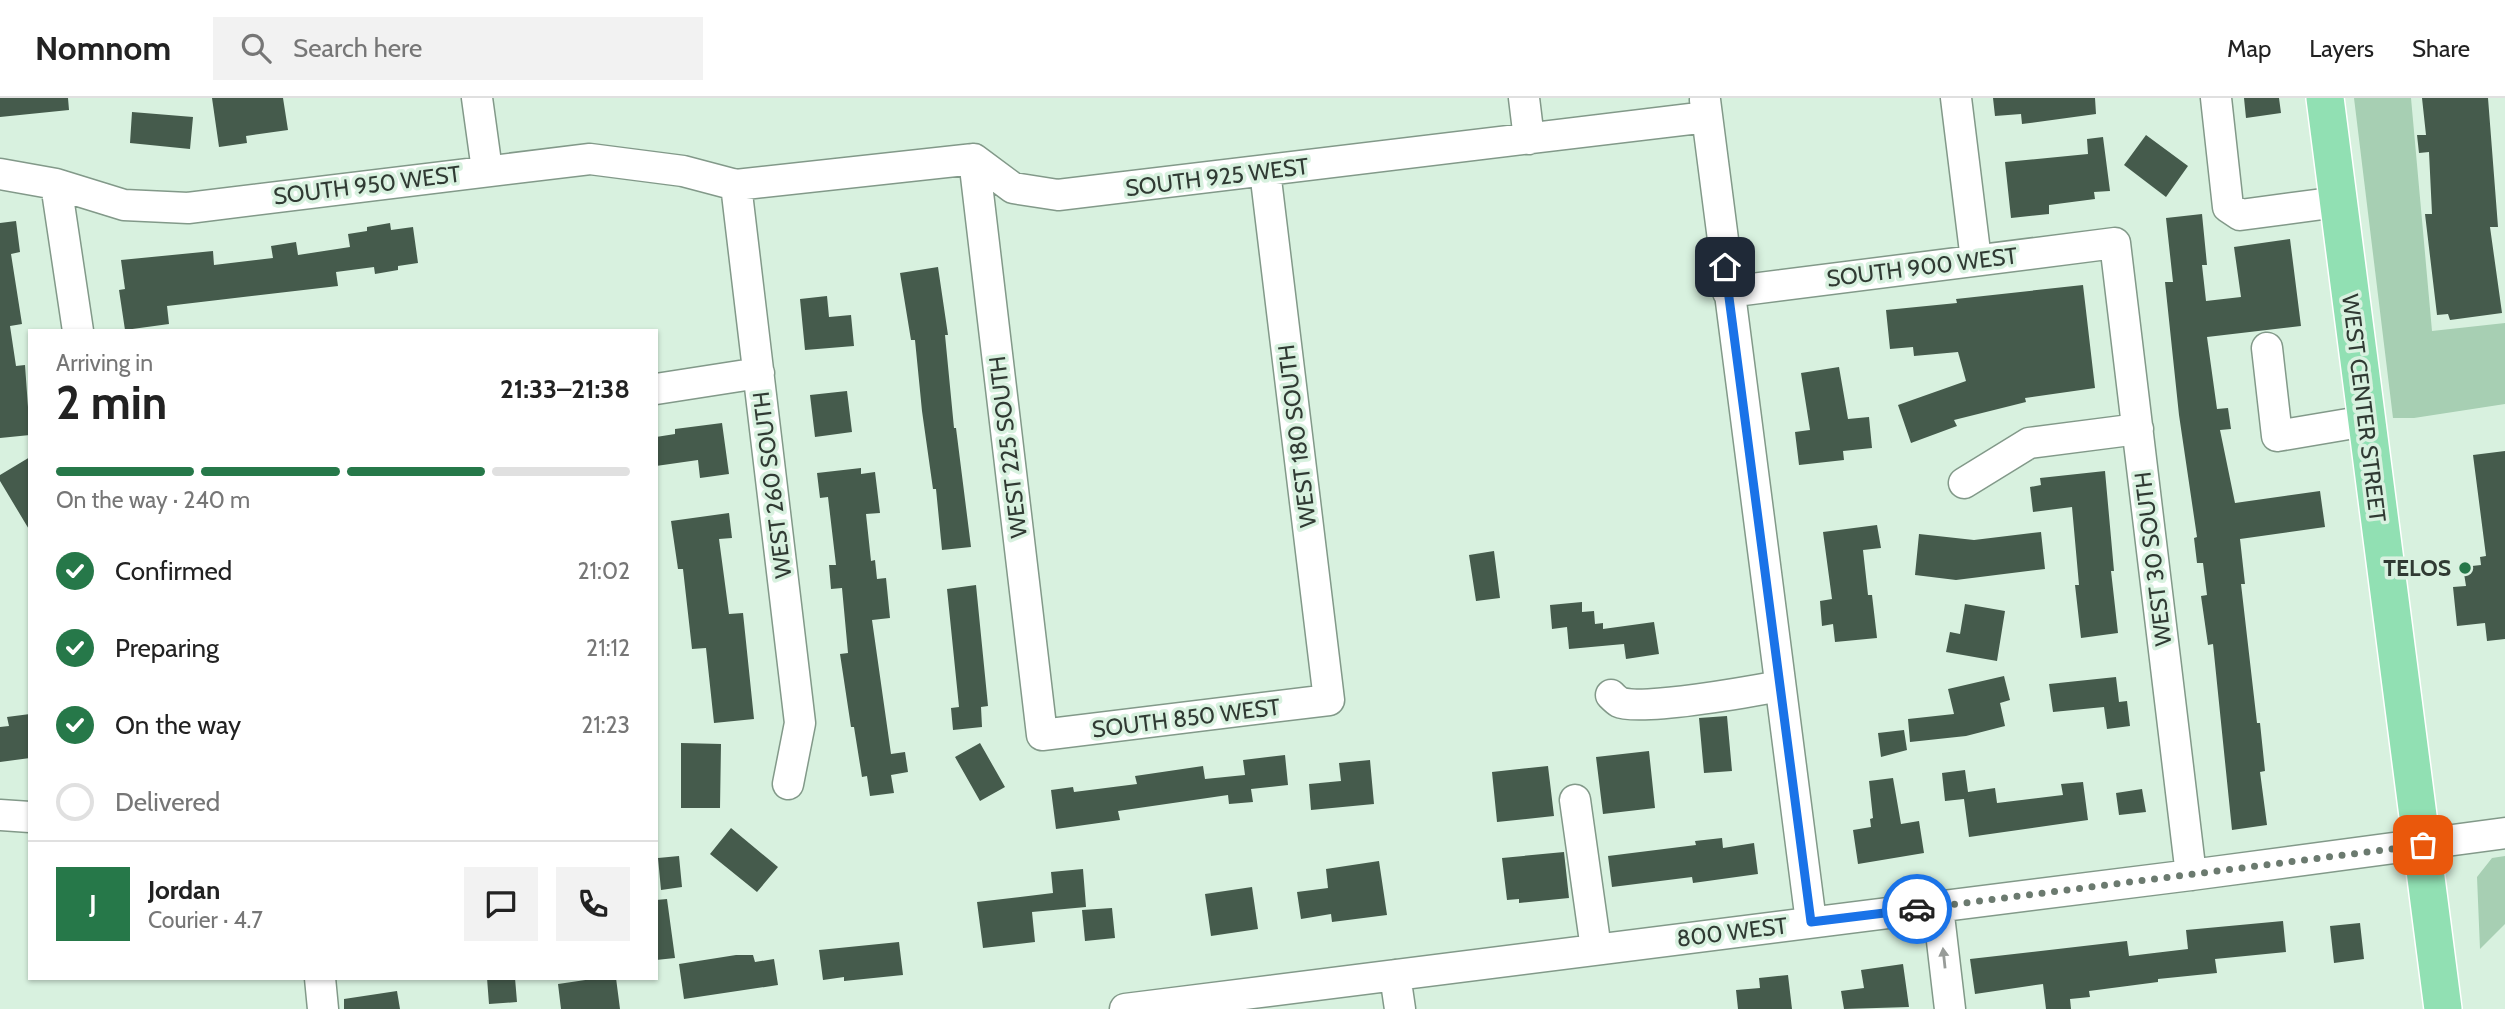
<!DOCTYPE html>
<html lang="en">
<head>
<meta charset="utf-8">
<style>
  body { margin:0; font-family:Cabin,sans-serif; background:#f2f2f2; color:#222; height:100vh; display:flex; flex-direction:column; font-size:26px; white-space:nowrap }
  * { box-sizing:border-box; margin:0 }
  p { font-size:23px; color:#767676 }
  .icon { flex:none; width:38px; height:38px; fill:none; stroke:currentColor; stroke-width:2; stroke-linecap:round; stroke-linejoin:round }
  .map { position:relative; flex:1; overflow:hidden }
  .drawer { position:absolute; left:28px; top:231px; width:630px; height:651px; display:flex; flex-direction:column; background:#fff; border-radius:0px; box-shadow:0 2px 5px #0004 }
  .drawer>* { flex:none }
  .pin { position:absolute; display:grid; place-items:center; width:60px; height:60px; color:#fff; margin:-30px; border-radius:14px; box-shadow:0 4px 10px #0006 }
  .courier { position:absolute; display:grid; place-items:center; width:70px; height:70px; margin:-35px; border:5px solid #1a73e8; border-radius:50%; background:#fff; color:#222; box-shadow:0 2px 9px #0007 }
  .headline em { font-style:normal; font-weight:700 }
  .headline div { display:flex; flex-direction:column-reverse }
  .headline { display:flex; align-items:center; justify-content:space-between; height:119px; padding:0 28px }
  h1 { font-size:46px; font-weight:700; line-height:52px }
  .bar { display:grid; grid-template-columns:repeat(4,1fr); gap:10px 7px; align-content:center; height:84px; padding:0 28px }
  .bar i { height:9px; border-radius:5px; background:#e0e0e0 }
  .bar .current { background:#267849 }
  .bar p { grid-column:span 4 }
  .line { display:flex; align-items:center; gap:18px; padding:0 28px; border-top:2px solid #e0e0e0 }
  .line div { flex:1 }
  .round { display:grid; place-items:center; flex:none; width:74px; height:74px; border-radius:0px; background:#f2f2f2 }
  ol { padding:0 28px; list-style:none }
  li { display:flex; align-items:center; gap:21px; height:77px }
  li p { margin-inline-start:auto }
  li .icon { padding:7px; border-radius:50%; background:#267849; color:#fff; stroke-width:4 }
  li:last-child { color:#767676 }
  li i { width:38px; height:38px; border:4px solid #e0e0e0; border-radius:50% }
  header { display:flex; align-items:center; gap:42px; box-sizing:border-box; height:98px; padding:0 35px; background:#fff; border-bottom:2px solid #e0e0e0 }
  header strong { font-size:33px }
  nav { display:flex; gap:38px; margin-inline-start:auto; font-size:24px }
  .search { width:490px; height:63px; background:#f2f2f2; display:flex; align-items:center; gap:18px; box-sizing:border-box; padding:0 24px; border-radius:0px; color:#767676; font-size:26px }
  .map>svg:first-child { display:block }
</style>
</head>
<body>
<header>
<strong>Nomnom</strong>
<div class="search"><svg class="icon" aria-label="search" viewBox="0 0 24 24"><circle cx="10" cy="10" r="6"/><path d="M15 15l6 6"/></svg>Search here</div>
<nav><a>Map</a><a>Layers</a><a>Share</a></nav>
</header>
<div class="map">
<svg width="2505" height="911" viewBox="0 0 2505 911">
  <rect width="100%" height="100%" fill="#d8f1df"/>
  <!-- green -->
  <path fill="#a7cfb3" d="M 2354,0 L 2411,0 L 2432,233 L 2505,225 L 2505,306 L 2414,320 L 2393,320 Z
    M 2505,758 L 2505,826 L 2480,851 L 2477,779 L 2492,760 Z"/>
  <!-- building -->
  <path fill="#455b4c" d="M 0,0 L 68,0 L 69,12 L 0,19 Z
    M 212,0 L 283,0 L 288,32 L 246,38 L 247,45 L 219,49 Z
    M 1993,0 L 2095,0 L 2096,16 L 2022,26 L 2021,16 L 1995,18 Z
    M 2244,0 L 2279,0 L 2281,15 L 2246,20 Z
    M 2422,0 L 2488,0 L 2498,129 L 2490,129 L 2502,215 L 2450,222 L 2448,216 L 2437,217 L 2425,116 L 2432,116 L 2429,54 L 2419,55 L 2417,37 L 2426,37 Z
    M 132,14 L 193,19 L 190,51 L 130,45 Z
    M 2146,37 L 2188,68 L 2166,99 L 2124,67 Z
    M 2103,39 L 2110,93 L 2094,94 L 2095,101 L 2049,107 L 2049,116 L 2011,120 L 2005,64 L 2088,56 L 2087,41 Z
    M 2202,116 L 2207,167 L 2202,167 L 2206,203 L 2241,199 L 2234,149 L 2290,141 L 2301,228 L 2207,239 L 2217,311 L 2228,310 L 2231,331 L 2220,332 L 2235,405 L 2320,393 L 2325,429 L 2240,441 L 2245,486 L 2241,486 L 2257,625 L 2260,625 L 2265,673 L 2260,674 L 2267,727 L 2232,732 L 2213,546 L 2208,547 L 2201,498 L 2207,497 L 2203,465 L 2197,465 L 2194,440 L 2197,439 L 2179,317 L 2165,184 L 2173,184 L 2166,120 Z
    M 16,123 L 20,154 L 11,156 L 22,226 L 10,228 L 16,268 L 25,267 L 30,337 L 0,340 L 0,125 Z
    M 390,125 L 391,132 L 413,129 L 418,165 L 398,168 L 398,172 L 375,176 L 374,169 L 336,174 L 338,188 L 167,208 L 169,226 L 125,232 L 119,192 L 125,191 L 121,162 L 213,153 L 214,167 L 273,160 L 271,148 L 296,144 L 298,157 L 350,149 L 348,136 L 367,133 L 367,129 Z
    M 938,169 L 948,237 L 945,237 L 954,330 L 956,330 L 971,449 L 942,452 L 936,391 L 933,391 L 922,313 L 915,242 L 911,242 L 900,175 Z
    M 2083,187 L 2095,290 L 2025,300 L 2026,304 L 1954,322 L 1957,328 L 1911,345 L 1898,307 L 1966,283 L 1958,254 L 1914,258 L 1913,249 L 1890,251 L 1886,212 L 1957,205 L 1956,201 Z
    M 827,198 L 829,219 L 851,217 L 854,248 L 805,252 L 800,201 Z
    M 1839,269 L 1848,321 L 1869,319 L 1872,350 L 1843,353 L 1844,362 L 1799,367 L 1795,334 L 1810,332 L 1801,275 Z
    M 847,293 L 852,334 L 815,339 L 810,297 Z
    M 722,325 L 729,376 L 700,380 L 698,362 L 656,368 L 656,339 L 675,336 L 675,331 Z
    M 2505,353 L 2505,541 L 2487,543 L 2485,525 L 2457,528 L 2453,489 L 2466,488 L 2463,469 L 2481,467 L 2480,459 L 2486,458 L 2473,357 Z
    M 30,359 L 30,433 L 0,383 L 0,377 Z
    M 861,370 L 861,376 L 875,374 L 880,415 L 866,416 L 871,463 L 875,462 L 877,481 L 886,480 L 890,520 L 872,522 L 891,656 L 905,654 L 908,674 L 891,677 L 894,695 L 870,698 L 867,678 L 862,679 L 854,629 L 851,629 L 840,556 L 848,555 L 842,490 L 831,491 L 829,467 L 836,467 L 828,399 L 820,400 L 817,375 Z
    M 2105,373 L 2114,473 L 2111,473 L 2118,535 L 2081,540 L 2075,487 L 2079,487 L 2072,409 L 2033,414 L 2030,389 L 2041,387 L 2040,380 Z
    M 729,415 L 732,440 L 719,441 L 729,516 L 743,515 L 754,621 L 714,625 L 706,550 L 692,551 L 683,471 L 678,471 L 671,423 Z
    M 1877,427 L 1881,450 L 1863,452 L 1868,497 L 1872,497 L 1877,540 L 1835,544 L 1833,526 L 1822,528 L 1820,503 L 1832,501 L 1823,434 Z
    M 2041,434 L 2045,471 L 1956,482 L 1915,477 L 1919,436 L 1974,442 Z
    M 1494,453 L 1500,500 L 1476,503 L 1469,457 Z
    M 976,487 L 988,608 L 981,609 L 982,629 L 953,632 L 951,610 L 959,609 L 947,491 Z
    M 1582,504 L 1582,514 L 1594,513 L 1595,526 L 1603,525 L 1603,531 L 1654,524 L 1659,556 L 1626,561 L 1624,546 L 1569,551 L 1567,529 L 1552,531 L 1550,507 Z
    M 1965,506 L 2005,513 L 1997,563 L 1946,554 L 1950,534 L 1960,536 Z
    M 2004,578 L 2010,602 L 2000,605 L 2005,628 L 1966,638 L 1910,644 L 1908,621 L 1954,616 L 1948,591 Z
    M 2116,579 L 2119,604 L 2127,603 L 2130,628 L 2107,631 L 2104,609 L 2053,614 L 2049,586 Z
    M 30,616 L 30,660 L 0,664 L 0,629 L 9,628 L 7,619 Z
    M 1727,618 L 1732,673 L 1704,675 L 1699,620 Z
    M 1904,632 L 1907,652 L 1881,659 L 1878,635 Z
    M 681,645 L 721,646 L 720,710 L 681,710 Z
    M 980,645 L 1005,689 L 980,703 L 955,659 Z
    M 1649,653 L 1655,710 L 1603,716 L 1596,659 Z
    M 1285,657 L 1288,687 L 1251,691 L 1253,704 L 1229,706 L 1228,697 L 1118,713 L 1120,722 L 1056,731 L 1051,692 L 1073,689 L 1074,694 L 1137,686 L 1135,678 L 1203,668 L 1205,681 L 1245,677 L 1243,662 Z
    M 1370,662 L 1374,706 L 1311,712 L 1309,686 L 1341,683 L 1339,665 Z
    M 1548,668 L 1554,718 L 1497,724 L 1492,674 Z
    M 1965,672 L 1968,694 L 1995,690 L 1997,705 L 2063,697 L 2061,686 L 2083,684 L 2088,722 L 1969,739 L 1964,701 L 1945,703 L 1942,675 Z
    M 1893,680 L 1901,726 L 1919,723 L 1924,755 L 1858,766 L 1853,732 L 1871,729 L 1870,721 L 1873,720 L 1869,683 Z
    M 2142,691 L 2146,714 L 2119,717 L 2116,695 Z
    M 731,730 L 778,769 L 757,794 L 710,756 Z
    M 1722,740 L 1723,750 L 1754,745 L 1758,776 L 1693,785 L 1692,779 L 1612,789 L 1608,758 L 1696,747 L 1695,743 Z
    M 1564,754 L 1569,800 L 1519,805 L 1519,801 L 1507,802 L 1502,760 Z
    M 679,758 L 682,789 L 661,792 L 658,760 Z
    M 1379,763 L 1387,817 L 1332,824 L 1331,816 L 1301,821 L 1297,794 L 1328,790 L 1326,771 Z
    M 1083,771 L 1086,809 L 1032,814 L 1035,844 L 983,850 L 977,804 L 1053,795 L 1051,774 Z
    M 1252,789 L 1258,831 L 1211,838 L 1205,796 Z
    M 667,801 L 675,860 L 656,862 L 656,802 Z
    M 1112,810 L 1115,840 L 1085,843 L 1082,812 Z
    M 2283,823 L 2286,854 L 2215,861 L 2217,875 L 2158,881 L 2158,884 L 2089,893 L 2090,899 L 2070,901 L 2071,911 L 2046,911 L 2043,886 L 1975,896 L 1970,861 L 2127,843 L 2129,858 L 2188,851 L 2186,832 Z
    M 2360,825 L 2364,861 L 2334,865 L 2330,828 Z
    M 899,844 L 903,877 L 844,883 L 844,879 L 823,882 L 819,852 Z
    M 736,857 L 753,857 L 755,864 L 774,861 L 778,887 L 684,901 L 679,866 Z
    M 1903,866 L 1909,909 L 1844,911 L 1841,893 L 1864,890 L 1861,872 Z
    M 1788,877 L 1792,911 L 1738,911 L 1736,892 L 1760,890 L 1759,880 Z
    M 487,880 L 515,880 L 517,904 L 489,906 Z
    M 599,880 L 616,880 L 620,911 L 561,911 L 558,886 Z
    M 397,893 L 400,911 L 344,911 L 344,901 Z"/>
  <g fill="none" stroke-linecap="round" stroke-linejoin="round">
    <!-- minor casing -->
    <g stroke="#829989" stroke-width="33">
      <path id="minor" d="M 477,0 L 487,72
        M 1524,0 L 1529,41
        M 1956,0 L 1976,162
        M 2216,0 L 2228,109 L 2240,117 L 2338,104
        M 1705,2 L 1811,824
        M 974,61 L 1042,637 L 1329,602 L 1265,73
        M 0,76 L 56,86 L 124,107 L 188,110 L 590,61 L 683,73 L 736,87 L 974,61 L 1013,90 L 1058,97 L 1707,19
        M 56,86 L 78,233
        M 736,87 L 800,625 L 788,686
        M 1728,194 L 2115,145 L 2191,777
        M 2267,250 L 2277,338 L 2366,323
        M 656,291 L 759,275
        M 1964,385 L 2029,345 L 2138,331
        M 1611,597 C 1612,598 1617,603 1619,604 C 1638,614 1753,593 1780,588
        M 1575,702 L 1596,851
        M 0,717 L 30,719
        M 1938,809 L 1950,911
        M 1395,877 L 1400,911
        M 320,880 L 323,911
        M 1125,911 L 2191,777 L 2505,735"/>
    </g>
    <!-- major casing -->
    <g stroke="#fff" stroke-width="40">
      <path id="major" d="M 2325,0 L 2443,911"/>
    </g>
    <!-- minor -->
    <use href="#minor" stroke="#fff" stroke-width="30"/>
    <!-- major -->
    <use href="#major" stroke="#91e0b3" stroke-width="37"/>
  </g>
  <!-- one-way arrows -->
  <defs><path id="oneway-solid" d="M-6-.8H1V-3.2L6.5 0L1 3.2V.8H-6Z" transform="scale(1.75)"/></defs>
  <use fill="#989c99" href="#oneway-solid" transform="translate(1944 860) rotate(-96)"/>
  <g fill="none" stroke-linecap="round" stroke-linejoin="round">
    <!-- done -->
    <path stroke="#6b7a6f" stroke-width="7" stroke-dasharray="0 12.6" d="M 1917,811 L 2423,747"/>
    <!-- route -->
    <path stroke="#1a73e8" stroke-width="9" d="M 1725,169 L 1811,824 L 1917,811"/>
  </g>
  <!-- markers -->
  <circle fill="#267849" stroke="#d8f1df" stroke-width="2.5" cx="2465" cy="470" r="7"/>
  <g text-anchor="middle" stroke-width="7" stroke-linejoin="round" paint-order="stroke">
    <!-- street labels -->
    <g font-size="23" fill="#303a33" stroke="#d8f1df">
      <text transform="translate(1217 79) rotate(-7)" y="8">SOUTH 925 WEST</text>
      <text transform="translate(367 87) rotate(-7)" y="8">SOUTH 950 WEST</text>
      <text transform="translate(1922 169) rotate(-7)" y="8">SOUTH 900 WEST</text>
      <text transform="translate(2364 310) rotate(83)" y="8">WEST CENTER STREET</text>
      <text transform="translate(1297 338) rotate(-97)" y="8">WEST 180 SOUTH</text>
      <text transform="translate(1008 349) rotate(-97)" y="8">WEST 225 SOUTH</text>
      <text transform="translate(772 387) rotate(-97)" y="8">WEST 260 SOUTH</text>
      <text transform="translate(2153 461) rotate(-97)" y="8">WEST 30 SOUTH</text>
      <text transform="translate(1186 620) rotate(-7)" y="8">SOUTH 850 WEST</text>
      <text transform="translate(1732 834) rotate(-7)" y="8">800 WEST</text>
    </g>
    <!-- poi labels -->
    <g font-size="23" font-weight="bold" fill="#303a33" stroke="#d8f1df" text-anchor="end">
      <text x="2451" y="478">TELOS</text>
    </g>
  </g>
</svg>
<div class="pin" style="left:2423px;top:747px;background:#ea580c"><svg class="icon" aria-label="bag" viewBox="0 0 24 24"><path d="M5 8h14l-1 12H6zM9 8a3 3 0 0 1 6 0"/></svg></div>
<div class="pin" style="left:1725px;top:169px;background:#1f2937"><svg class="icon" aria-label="home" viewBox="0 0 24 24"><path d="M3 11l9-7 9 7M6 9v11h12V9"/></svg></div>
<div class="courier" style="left:1917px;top:811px"><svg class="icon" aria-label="car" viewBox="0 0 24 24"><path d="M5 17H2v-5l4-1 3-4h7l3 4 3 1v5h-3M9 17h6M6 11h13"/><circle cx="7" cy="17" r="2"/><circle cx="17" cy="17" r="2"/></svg></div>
<section class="drawer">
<div class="headline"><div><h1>2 min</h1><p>Arriving in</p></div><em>21:33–21:38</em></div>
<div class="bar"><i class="current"></i><i class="current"></i><i class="current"></i><i></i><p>On the way · 240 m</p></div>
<ol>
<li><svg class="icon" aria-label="check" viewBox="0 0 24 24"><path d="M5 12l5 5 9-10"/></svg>Confirmed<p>21:02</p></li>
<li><svg class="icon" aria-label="check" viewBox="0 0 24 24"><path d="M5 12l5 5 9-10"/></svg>Preparing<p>21:12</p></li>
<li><svg class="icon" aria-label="check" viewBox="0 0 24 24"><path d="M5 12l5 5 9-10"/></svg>On the way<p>21:23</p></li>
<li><i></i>Delivered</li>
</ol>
<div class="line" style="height:126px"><b class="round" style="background:#267849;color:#fff">J</b><div><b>Jordan</b><p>Courier · 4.7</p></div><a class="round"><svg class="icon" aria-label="chat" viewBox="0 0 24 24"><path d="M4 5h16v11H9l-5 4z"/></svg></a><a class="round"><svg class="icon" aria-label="phone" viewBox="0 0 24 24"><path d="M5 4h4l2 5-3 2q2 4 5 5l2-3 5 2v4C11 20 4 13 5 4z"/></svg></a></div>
</section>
</div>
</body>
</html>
